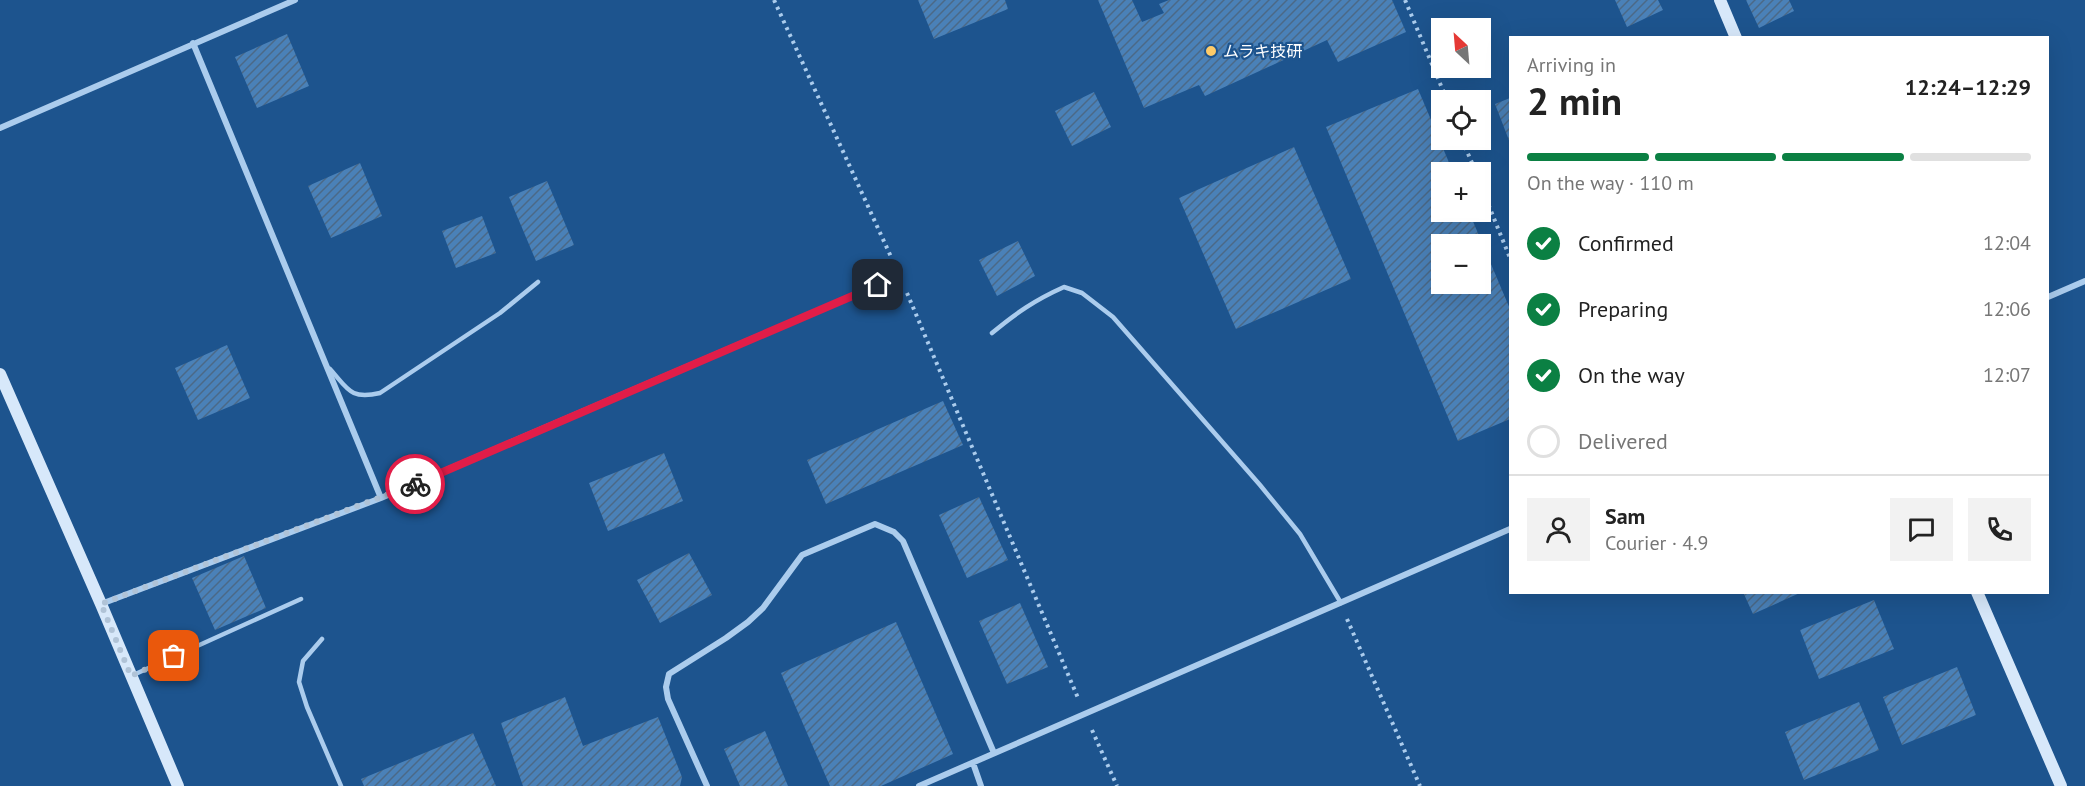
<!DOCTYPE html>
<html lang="en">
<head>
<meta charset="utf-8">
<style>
  body { margin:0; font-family:"PT Sans","Noto Sans JP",sans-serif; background:#f2f2f2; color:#222; height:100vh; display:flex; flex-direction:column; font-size:22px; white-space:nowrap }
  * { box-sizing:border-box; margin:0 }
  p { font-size:20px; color:#767676 }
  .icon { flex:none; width:33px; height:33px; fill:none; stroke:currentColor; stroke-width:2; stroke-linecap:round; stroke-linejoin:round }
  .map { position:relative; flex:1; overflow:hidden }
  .panel { position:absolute; left:1509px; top:36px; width:540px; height:558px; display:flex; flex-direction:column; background:#fff; border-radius:0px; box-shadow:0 6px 24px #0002 }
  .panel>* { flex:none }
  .needle { width:39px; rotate:334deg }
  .buttons { position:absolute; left:1431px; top:18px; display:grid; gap:12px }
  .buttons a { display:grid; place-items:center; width:60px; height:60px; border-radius:0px; background:#fff; box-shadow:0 6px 24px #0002; font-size:30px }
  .pin { position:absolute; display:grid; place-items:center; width:51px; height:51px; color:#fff; margin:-26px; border-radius:12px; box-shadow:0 3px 9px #0006 }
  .courier { position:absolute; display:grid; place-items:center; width:60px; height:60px; margin:-30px; border:4px solid #e11d48; border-radius:50%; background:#fff; color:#222; box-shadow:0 2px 8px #0007 }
  .summary em { font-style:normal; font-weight:700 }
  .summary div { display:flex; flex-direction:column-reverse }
  .summary { display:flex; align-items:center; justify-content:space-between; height:102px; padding:0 18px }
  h1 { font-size:39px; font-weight:700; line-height:45px }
  .bar { display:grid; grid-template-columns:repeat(4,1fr); gap:9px 6px; align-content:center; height:72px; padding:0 18px }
  .bar i { height:8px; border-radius:4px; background:#e0e0e0 }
  .bar .selected { background:#0b8043 }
  .bar p { grid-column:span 4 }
  .line { display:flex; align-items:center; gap:15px; padding:0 18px; border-top:2px solid #e0e0e0 }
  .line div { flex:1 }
  .round { display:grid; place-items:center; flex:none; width:63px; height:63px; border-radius:0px; background:#f2f2f2 }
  ol { padding:0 18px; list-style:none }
  li { display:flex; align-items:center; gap:18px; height:66px }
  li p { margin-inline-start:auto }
  li .icon { padding:6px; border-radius:50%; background:#0b8043; color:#fff; stroke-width:4 }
  li:last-child { color:#767676 }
  li i { width:33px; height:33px; border:3px solid #e0e0e0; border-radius:50% }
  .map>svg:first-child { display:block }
</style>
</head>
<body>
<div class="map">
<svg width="2085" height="786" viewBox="0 0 2085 786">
  <defs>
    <pattern id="building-hatch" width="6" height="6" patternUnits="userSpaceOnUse" patternTransform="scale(1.5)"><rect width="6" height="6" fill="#4a81b8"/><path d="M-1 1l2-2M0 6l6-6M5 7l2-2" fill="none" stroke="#4b6987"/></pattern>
  </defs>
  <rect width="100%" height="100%" fill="#1d548e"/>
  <!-- building -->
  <path fill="url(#building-hatch)" fill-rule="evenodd" d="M 918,0 L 1005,0 L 1008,9 L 934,39 Z
    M 1098,0 L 1132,0 L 1142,22 L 1164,13 L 1159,4 L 1169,0 L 1392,0 L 1406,32 L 1338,62 L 1327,40 L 1205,96 L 1199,85 L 1144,108 Z
    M 1615,0 L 1658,0 L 1663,10 L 1627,27 Z
    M 1746,0 L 1789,0 L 1794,11 L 1759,28 Z
    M 287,34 L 309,86 L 257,108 L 235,57 Z
    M 1418,89 L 1453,172 L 1442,172 L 1442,212 L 1469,212 L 1510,309 L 1510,419 L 1458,441 L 1326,127 ZM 1442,244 L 1480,244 L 1480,284 L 1442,284 Z
    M 1094,92 L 1111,127 L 1072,146 L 1055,111 Z
    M 1510,98 L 1510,143 L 1495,104 Z
    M 1294,147 L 1351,279 L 1236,329 L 1179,198 Z
    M 360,163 L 382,216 L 331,238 L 308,186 Z
    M 547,181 L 574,245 L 536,261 L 509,197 Z
    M 482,216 L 496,253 L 456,268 L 442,231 Z
    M 1018,241 L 1035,276 L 997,296 L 979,260 Z
    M 227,345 L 250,398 L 198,420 L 175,368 Z
    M 943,401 L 963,445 L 826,504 L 807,460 Z
    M 664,453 L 683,501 L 608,531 L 589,483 Z
    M 979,497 L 1008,560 L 967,578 L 939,515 Z
    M 689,553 L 712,595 L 660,623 L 637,580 Z
    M 244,556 L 266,608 L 215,630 L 192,578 Z
    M 1743,592 L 1802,592 L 1753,614 Z
    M 1874,600 L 1894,649 L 1819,679 L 1800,630 Z
    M 1020,603 L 1048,667 L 1007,684 L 979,621 Z
    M 896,622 L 953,754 L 881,786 L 830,786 L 781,673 Z
    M 1957,667 L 1976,715 L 1902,745 L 1883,697 Z
    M 565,697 L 583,746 L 658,717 L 682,777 L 680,786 L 523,786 L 501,723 Z
    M 1859,702 L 1879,750 L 1804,780 L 1785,732 Z
    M 765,731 L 788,786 L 740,786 L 724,749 Z
    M 473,733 L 496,786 L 364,786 L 361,779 Z"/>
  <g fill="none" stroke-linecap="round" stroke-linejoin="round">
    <!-- path -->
    <path stroke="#abcced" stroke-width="4" stroke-dasharray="3 4.5" stroke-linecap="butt" d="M 774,0 L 892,259
      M 1405,0 L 1447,100
      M 1462,140 L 1476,172
      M 1480,184 L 1510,258
      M 907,293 L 1078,698
      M 1347,619 L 1420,786
      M 1092,730 L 1117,786"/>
    <!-- lane -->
    <path stroke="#abcced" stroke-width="4.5" d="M 992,333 C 1016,313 1035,300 1064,287 L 1082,293 L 1113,317 L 1260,485 L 1300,534 L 1341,603
      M 330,369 C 348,389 350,400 380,393 L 500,313 L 538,282
      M 322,639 L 303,661 L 299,682 L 307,707 L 341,786
      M 131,676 L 301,599"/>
    <!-- street -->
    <path stroke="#abcced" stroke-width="6" d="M 193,43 L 381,498
      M 0,128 L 295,0
      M 2048,297 L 2085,281
      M 101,604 L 381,498 L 899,276
      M 973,763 L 981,786
      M 707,786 L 668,699 L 666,687 L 669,674 L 726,638 L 748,622 L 763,608 L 802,555 L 875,524 L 894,532 L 903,541 L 994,753
      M 919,786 L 1510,529"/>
    <!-- secondary -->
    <path stroke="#d7e8fa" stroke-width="12" d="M 1720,0 L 1736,38
      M 0,374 L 101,604 L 178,786
      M 1977,592 L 2061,786"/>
  </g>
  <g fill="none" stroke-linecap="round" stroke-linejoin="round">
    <!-- done -->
    <path stroke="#b0c3d7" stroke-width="6" stroke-dasharray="0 10.8" d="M 174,656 L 131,676 L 101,604 L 415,484"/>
    <!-- route -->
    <path stroke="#e11d48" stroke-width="8" d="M 415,484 L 878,285"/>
  </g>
  <!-- markers -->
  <circle fill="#fdcb69" stroke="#1d548e" stroke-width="2" cx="1211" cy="51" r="6"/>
  <g text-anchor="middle" stroke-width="4.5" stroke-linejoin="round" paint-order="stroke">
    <!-- poi labels -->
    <g font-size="16" fill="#fff" stroke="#1d548e" text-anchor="start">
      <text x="1223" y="57">ムラキ技研</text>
    </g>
  </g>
</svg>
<div class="buttons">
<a><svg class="needle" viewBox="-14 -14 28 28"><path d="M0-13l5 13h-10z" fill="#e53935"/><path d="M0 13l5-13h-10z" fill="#767676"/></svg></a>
<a><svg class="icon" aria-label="locate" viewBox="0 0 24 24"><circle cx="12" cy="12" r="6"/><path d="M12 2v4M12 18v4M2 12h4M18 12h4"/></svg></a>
<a>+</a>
<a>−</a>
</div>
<div class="pin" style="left:174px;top:656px;background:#ea580c"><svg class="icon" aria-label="bag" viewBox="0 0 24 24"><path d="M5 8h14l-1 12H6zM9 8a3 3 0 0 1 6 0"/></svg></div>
<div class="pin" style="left:878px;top:285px;background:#1f2937"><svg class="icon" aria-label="home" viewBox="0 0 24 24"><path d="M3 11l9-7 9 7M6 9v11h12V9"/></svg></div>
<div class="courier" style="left:415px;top:484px"><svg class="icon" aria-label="bike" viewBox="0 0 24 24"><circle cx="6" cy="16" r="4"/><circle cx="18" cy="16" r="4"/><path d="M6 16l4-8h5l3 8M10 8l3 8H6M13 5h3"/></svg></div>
<section class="panel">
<div class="summary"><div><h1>2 min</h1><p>Arriving in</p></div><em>12:24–12:29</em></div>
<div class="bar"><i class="selected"></i><i class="selected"></i><i class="selected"></i><i></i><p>On the way · 110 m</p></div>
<ol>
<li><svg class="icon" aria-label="check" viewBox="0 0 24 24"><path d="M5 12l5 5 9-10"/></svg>Confirmed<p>12:04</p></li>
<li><svg class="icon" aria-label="check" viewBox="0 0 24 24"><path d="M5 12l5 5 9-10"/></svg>Preparing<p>12:06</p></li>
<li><svg class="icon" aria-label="check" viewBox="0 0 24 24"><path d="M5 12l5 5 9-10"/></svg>On the way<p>12:07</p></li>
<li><i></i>Delivered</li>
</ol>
<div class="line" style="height:108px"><a class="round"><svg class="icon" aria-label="person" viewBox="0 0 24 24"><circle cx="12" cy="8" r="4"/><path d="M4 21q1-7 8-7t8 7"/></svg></a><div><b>Sam</b><p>Courier · 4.9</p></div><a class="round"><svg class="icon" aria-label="chat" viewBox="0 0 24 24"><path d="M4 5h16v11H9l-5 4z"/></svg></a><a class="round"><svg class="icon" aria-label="phone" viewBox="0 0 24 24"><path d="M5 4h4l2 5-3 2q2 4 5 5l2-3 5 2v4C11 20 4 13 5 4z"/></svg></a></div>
</section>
</div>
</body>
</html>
